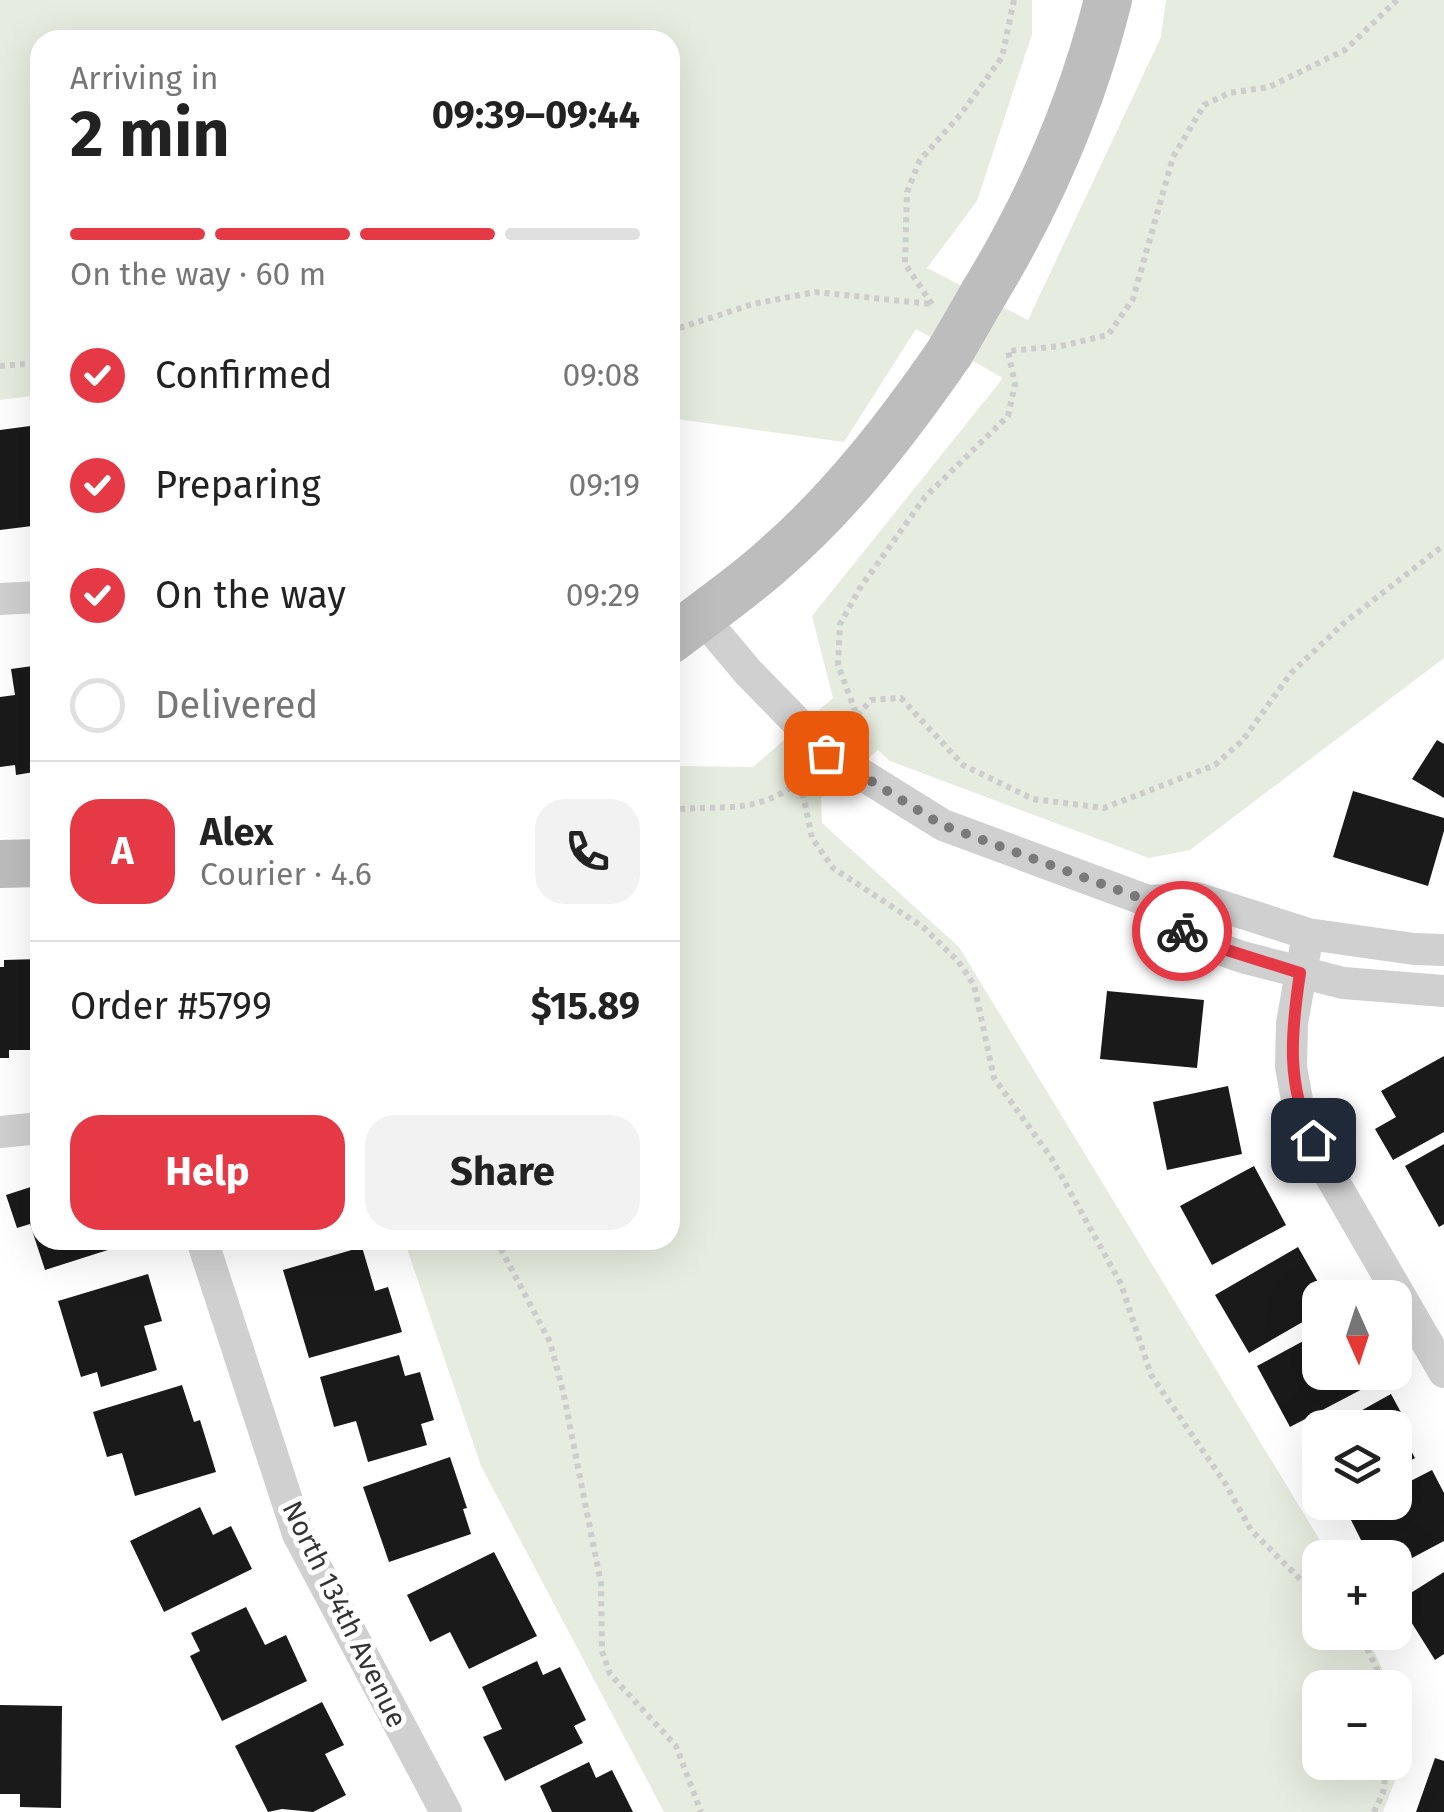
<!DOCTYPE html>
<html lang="en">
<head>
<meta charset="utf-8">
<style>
  body { margin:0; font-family:"Fira Sans",sans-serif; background:#f2f2f2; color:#222; height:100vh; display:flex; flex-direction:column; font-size:38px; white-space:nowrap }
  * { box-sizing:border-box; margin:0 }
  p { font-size:32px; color:#767676 }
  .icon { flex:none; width:55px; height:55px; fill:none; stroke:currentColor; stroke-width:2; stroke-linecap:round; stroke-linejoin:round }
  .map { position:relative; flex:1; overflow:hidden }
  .sheet { position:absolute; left:30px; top:30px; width:650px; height:1220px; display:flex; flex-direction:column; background:#fff; border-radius:30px; box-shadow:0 10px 40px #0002 }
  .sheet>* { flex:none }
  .needle { width:65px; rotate:177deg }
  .tools { position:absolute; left:1302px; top:1280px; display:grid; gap:20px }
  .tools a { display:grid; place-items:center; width:110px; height:110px; border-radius:20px; background:#fff; box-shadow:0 10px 40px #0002; font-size:50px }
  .pin { position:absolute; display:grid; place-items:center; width:85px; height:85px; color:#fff; margin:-42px; border-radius:20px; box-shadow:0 5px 15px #0006 }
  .courier { position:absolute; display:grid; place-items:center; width:100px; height:100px; margin:-50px; border:8px solid #e63946; border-radius:50%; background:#fff; color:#222; box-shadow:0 2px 12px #0007 }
  .overview em { font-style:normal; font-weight:700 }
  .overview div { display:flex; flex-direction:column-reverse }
  .overview { display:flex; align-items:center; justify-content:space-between; height:170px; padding:0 40px }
  h1 { font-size:65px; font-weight:700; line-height:75px }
  .bar { display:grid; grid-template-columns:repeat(4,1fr); gap:15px 10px; align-content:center; height:120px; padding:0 40px }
  .bar i { height:12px; border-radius:8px; background:#e0e0e0 }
  .bar .active { background:#e63946 }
  .bar p { grid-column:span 4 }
  .line { display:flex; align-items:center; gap:25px; padding:0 40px; border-top:2px solid #e0e0e0 }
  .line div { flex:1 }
  .round { display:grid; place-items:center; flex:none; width:105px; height:105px; border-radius:30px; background:#f2f2f2 }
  ol { padding:0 40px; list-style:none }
  li { display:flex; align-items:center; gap:30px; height:110px }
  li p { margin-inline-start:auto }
  li .icon { padding:10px; border-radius:50%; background:#e63946; color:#fff; stroke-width:4 }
  li:last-child { color:#767676 }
  li i { width:55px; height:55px; border:5px solid #e0e0e0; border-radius:50% }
  .button { display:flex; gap:20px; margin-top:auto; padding:20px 40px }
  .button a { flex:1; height:115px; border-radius:30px; background:#e63946; color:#fff; font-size:40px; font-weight:700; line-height:115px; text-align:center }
  .button a+a { background:#f2f2f2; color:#222 }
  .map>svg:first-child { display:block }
</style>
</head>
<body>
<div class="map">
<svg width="1444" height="1812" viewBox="0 0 1444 1812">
  <rect width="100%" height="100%" fill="#fff"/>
  <!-- green -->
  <path fill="#e6ecdf" d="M 0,0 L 1032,0 L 1032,34 L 977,201 L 927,268 L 1028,320 L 1161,37 L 1166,0 L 1444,0 L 1444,658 L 1190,850 L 1149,858 L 890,761 L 878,750 L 821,798 L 822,823 L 959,947 L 1318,1537 L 1328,1557 L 1320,1558 L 1320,1632 L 1365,1633 L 1391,1687 L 1320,1688 L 1320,1762 L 1395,1762 L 1395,1706 L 1405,1754 L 1383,1812 L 664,1812 L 481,1466 L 404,1240 L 670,1240 L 670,766 L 753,767 L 833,698 L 812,616 L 1003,378 L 916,329 L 844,442 L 670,418 L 670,40 L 40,40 L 40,395 L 0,400 Z"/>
  <!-- building -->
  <path fill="#1a1a1a" d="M 30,426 L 40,525 L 0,530 L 0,430 Z
    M 40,665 L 40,771 L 16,775 L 15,765 L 0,767 L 0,697 L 15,695 L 11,669 Z
    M 1437,740 L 1444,744 L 1444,798 L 1412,779 Z
    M 1353,791 L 1444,818 L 1444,831 L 1428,886 L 1333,857 Z
    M 40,959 L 40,1050 L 9,1050 L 9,1058 L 0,1058 L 0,967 L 4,967 L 4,960 Z
    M 1107,991 L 1204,1000 L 1197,1068 L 1100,1059 Z
    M 1444,1056 L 1444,1132 L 1393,1160 L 1375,1129 L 1396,1117 L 1381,1091 Z
    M 1228,1086 L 1242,1154 L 1167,1170 L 1153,1102 Z
    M 1444,1144 L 1444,1224 L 1439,1227 L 1405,1166 Z
    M 1254,1166 L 1286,1225 L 1212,1265 L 1180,1206 Z
    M 40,1184 L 40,1240 L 136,1241 L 45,1270 L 30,1224 L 17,1228 L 6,1195 Z
    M 362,1247 L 375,1291 L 388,1287 L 402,1332 L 309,1358 L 283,1270 Z
    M 1298,1247 L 1327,1298 L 1320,1298 L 1320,1312 L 1249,1353 L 1215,1295 Z
    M 148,1274 L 162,1321 L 144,1326 L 157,1370 L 101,1387 L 97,1372 L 81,1377 L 58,1301 Z
    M 1320,1332 L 1320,1372 L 1366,1372 L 1372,1384 L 1290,1427 L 1257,1366 Z
    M 399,1355 L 405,1376 L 420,1372 L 434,1420 L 421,1424 L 427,1445 L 368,1462 L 356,1421 L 334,1427 L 320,1377 Z
    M 182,1385 L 194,1422 L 200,1420 L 216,1472 L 135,1496 L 122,1453 L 107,1457 L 93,1412 Z
    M 1391,1394 L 1411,1431 L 1403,1436 L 1415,1458 L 1395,1469 L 1395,1428 L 1330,1428 Z
    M 450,1457 L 467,1508 L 463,1509 L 471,1534 L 389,1562 L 363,1487 Z
    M 1432,1470 L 1444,1493 L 1444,1541 L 1395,1567 L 1395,1558 L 1370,1558 L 1348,1514 L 1369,1502 L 1395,1502 L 1395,1489 Z
    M 200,1507 L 213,1535 L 231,1526 L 252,1569 L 164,1612 L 130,1541 Z
    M 494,1552 L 537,1636 L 469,1669 L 450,1632 L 430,1642 L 407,1595 Z
    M 1444,1572 L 1444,1654 L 1435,1660 L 1398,1601 Z
    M 246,1607 L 265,1645 L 286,1635 L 307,1681 L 222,1721 L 190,1656 L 200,1651 L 191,1633 Z
    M 537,1661 L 543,1675 L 560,1667 L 586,1720 L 574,1726 L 583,1743 L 505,1781 L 483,1737 L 502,1729 L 482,1687 Z
    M 322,1702 L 344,1745 L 325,1754 L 346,1795 L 313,1812 L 282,1809 L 268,1812 L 235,1746 Z
    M 0,1705 L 62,1706 L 61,1808 L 20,1807 L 20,1794 L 0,1794 Z
    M 1435,1758 L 1444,1761 L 1444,1812 L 1416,1812 Z
    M 589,1762 L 596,1778 L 612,1770 L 633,1812 L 552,1812 L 540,1786 Z"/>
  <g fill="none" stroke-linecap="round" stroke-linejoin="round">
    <!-- path -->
    <path stroke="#cdcdcd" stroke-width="6" stroke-dasharray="5 5" stroke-linecap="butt" d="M 1397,0 L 1345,50 L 1269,87 L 1229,93 L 1204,105 L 1173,157 L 1133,299 L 1108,335 L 1061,346 L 1008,351 L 1015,384 L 1008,416 L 925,497 L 860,588 L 840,624 L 838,665 L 857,716 L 871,700 L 901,698 L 963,765 L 1033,799 L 1104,808 L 1215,765 L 1243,740 L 1291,673 L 1344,623 L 1444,545
      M 932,304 L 905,264 L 907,192 L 920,160 L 961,114 L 1002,57 L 1014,0
      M 670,331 L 753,304 L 815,292 L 931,304
      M 0,366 L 40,363
      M 670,810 C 722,804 758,816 800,780 L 812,838 L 833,868 L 923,927 L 958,961 L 974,985 L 994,1078 L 1052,1159 L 1121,1284 L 1151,1375 L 1225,1483 L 1251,1530 L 1320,1599
      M 496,1240 L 550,1342 L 563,1391 L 601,1584 L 602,1651 L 610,1674 L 676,1746 L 701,1812
      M 1356,1632 L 1363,1640 L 1386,1688
      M 1374,1812 L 1383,1793 L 1387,1762"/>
    <!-- street -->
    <path stroke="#d0d0d0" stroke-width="32" d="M 0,599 L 40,597
      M 701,616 L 748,672 L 827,753 L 943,825 L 1148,901 L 1196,898 L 1308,934 L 1414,949 L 1444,950
      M 1148,901 L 1192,939 L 1242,957 L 1343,983 L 1444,991
      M 1308,934 L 1292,1023 L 1291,1067 L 1299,1111 L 1327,1170 L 1444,1372
      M 0,1132 L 40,1128
      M 202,1240 L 298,1534 L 446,1812"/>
    <!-- secondary -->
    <path stroke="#bdbdbd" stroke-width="48" d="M 984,293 C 1040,201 1082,104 1108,0
      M 670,640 C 705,613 742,588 774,559 C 842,500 899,426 950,352
      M 0,864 L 40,863"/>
    <!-- secondary-bridge -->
    <path stroke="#bdbdbd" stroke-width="48" d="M 950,352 L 984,293"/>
  </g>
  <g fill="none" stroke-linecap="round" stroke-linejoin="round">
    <!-- done -->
    <path stroke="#7a7a7a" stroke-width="10" stroke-dasharray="0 18" d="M 826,753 L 942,825 L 1148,901 L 1182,931"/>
    <!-- route -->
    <path stroke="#e63946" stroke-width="12" d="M 1182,931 L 1192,939 L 1300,973 C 1291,1033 1286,1085 1313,1140"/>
  </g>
  <g text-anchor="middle" stroke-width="10" stroke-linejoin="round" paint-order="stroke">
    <!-- street labels -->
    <g font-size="28" fill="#333" stroke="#fff">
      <text transform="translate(345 1614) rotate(64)" y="10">North 134th Avenue</text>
    </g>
  </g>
</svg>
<div class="tools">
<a><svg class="needle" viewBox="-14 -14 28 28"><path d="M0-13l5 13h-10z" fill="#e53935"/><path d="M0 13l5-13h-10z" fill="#767676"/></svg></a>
<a><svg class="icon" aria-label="layers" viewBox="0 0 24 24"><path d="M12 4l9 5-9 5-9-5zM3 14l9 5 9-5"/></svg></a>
<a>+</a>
<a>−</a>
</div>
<div class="pin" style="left:826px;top:753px;background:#ea580c"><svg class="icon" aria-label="bag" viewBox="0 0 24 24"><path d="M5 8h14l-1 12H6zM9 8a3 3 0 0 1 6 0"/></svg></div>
<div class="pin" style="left:1313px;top:1140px;background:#1f2937"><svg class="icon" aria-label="home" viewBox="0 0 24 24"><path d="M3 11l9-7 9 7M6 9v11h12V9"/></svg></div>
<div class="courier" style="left:1182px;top:931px"><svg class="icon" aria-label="bike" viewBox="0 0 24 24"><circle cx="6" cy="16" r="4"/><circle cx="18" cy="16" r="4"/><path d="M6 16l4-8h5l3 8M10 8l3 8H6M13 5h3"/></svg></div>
<section class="sheet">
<div class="overview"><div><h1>2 min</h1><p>Arriving in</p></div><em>09:39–09:44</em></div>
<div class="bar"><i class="active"></i><i class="active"></i><i class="active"></i><i></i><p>On the way · 60 m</p></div>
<ol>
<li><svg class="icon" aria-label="check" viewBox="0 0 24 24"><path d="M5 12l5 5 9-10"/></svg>Confirmed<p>09:08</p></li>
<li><svg class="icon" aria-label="check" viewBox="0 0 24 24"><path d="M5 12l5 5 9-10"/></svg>Preparing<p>09:19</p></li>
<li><svg class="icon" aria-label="check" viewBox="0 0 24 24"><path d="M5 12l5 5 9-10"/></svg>On the way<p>09:29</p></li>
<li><i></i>Delivered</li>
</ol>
<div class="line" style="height:180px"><b class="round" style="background:#e63946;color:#fff">A</b><div><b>Alex</b><p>Courier · 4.6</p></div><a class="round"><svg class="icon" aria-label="phone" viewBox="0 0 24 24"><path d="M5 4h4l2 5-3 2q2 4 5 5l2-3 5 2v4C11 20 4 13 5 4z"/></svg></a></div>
<div class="line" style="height:130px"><div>Order #5799</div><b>$15.89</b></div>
<div class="button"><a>Help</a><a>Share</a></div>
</section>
</div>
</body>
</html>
